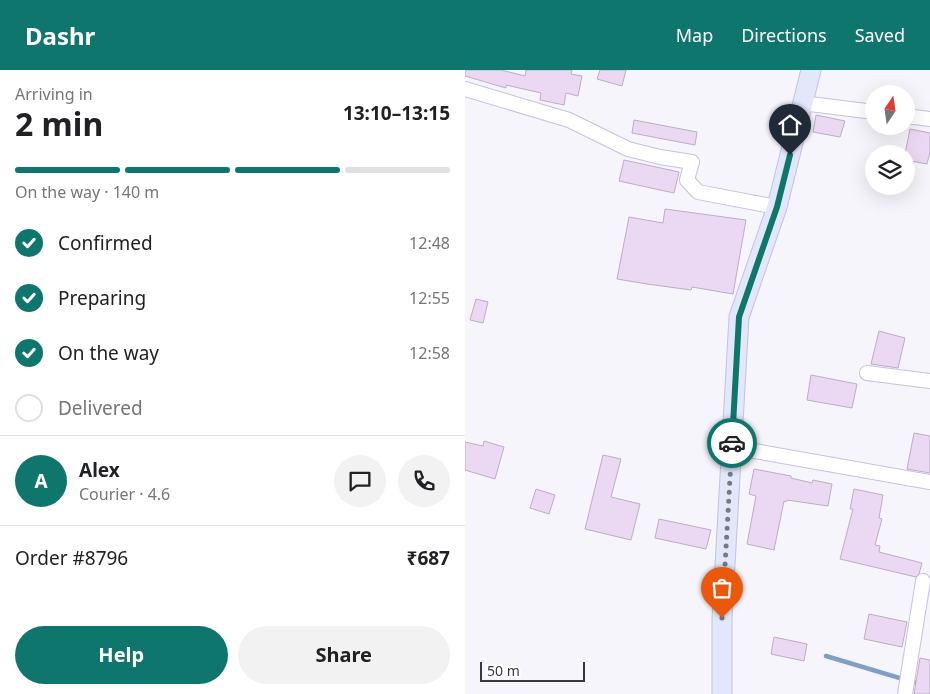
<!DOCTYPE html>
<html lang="en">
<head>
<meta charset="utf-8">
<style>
  body { margin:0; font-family:"Noto Sans",sans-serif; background:#f2f2f2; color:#202124; height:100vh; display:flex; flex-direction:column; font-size:19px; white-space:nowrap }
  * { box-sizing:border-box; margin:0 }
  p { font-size:16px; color:#757577 }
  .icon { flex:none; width:28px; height:28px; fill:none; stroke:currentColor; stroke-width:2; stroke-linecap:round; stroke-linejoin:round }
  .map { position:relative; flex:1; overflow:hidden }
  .sheet { display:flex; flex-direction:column; background:#fff; width:465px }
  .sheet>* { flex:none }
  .needle { width:32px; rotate:13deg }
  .tools { position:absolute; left:400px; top:15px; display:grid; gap:10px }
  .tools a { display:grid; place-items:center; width:50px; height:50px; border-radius:50%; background:#fff; box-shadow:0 5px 20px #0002; font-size:25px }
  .scale { position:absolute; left:15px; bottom:12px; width:105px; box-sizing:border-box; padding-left:5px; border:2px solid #383642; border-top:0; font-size:14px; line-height:18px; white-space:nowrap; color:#383642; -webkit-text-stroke:4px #fff; paint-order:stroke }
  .pin { position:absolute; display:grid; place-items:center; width:42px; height:42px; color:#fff; margin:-51px -21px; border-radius:50% 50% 50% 0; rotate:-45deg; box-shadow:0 0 5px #0007 }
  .pin .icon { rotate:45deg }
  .courier { position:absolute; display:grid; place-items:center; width:50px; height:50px; margin:-25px; border:4px solid #0f766e; border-radius:50%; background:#fff; color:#222; box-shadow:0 1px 6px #0007 }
  .head em { font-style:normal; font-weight:700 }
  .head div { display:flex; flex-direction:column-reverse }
  .head { display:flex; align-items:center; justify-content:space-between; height:85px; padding:0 15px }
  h1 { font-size:32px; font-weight:700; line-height:38px }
  .bar { display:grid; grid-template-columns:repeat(4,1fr); gap:8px 5px; align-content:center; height:60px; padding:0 15px }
  .bar i { height:6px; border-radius:4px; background:#e0e0e0 }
  .bar .on { background:#0f766e }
  .bar p { grid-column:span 4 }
  .line { display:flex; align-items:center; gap:12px; padding:0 15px; border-top:1px solid #e0e0e0 }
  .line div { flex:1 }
  .round { display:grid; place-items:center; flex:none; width:52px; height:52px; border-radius:26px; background:#f2f2f2 }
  ol { padding:0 15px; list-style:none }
  li { display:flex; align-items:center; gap:15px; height:55px }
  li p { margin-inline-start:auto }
  li .icon { padding:5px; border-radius:50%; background:#0f766e; color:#fff; stroke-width:4 }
  li:last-child { color:#757577 }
  li i { width:28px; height:28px; border:2px solid #e0e0e0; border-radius:50% }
  .primary-button { display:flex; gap:10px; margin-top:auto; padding:10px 15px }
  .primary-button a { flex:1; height:58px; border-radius:30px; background:#0f766e; color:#fff; font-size:20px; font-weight:700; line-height:58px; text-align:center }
  .primary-button a+a { background:#f2f2f2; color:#202124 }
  header { display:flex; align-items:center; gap:30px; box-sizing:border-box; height:70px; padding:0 25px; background:#0f766e; color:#fff }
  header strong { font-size:24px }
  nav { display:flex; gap:28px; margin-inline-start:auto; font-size:18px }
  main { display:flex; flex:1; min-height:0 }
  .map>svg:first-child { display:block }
</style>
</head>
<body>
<header>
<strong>Dashr</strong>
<nav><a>Map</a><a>Directions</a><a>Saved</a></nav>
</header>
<main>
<section class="sheet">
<div class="head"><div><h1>2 min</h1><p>Arriving in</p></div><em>13:10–13:15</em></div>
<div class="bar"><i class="on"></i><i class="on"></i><i class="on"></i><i></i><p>On the way · 140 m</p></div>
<ol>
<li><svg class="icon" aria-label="check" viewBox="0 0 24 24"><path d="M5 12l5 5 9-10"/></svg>Confirmed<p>12:48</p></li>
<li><svg class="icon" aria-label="check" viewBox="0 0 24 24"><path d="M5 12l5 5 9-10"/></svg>Preparing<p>12:55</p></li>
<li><svg class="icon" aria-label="check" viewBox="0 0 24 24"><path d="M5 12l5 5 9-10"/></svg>On the way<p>12:58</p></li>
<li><i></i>Delivered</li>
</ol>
<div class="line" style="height:90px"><b class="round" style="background:#0f766e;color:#fff">A</b><div><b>Alex</b><p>Courier · 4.6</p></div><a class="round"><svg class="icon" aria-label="chat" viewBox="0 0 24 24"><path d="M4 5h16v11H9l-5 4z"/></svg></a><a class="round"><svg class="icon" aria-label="phone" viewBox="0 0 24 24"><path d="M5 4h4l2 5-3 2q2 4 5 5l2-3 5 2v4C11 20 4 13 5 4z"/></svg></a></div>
<div class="line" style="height:65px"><div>Order #8796</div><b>₹687</b></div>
<div class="primary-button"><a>Help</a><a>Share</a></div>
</section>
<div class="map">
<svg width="465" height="624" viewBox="0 0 465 624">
  <rect width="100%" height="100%" fill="#f6f5fb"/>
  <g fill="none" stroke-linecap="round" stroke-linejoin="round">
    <!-- stream -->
    <path stroke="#819fc3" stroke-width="4.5" d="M 361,586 L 465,617"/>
  </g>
  <!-- building -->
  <path fill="#ebd9f3" stroke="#bdacc5" d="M 0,0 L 36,0 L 60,6 L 61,0 L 107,0 L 106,4 L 117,6 L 113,26 L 101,23 L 99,35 L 75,30 L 76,23 L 41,15 L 41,18 L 0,6 Z
    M 135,0 L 161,0 L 157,16 L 132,9 Z
    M 351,45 L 380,51 L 375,67 L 348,62 Z
    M 169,50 L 232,62 L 230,75 L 167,63 Z
    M 445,59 L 465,63 L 465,82 L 462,94 L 441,90 L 441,84 L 440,84 Z
    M 159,90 L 214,102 L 209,123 L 154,111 Z
    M 200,139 L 281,150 L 268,224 L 227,217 L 226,220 L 182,214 L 152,209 L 164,147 L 198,153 Z
    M 11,229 L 23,232 L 18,253 L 5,250 Z
    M 414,261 L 440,268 L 433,298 L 406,294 Z
    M 346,305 L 392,314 L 387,338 L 342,330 Z
    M 449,363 L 465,366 L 465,403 L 442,399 Z
    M 19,371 L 39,377 L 30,409 L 0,400 L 0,372 L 18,376 Z
    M 138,385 L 156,389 L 146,427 L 175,434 L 166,470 L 120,459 Z
    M 289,399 L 326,406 L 326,408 L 347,413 L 348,410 L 367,414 L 363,436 L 322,430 L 321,432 L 319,431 L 309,480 L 282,474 L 291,426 L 284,424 Z
    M 71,419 L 90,425 L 84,444 L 65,438 Z
    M 389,419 L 418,425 L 414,448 L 417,449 L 410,475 L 415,476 L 414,482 L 457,493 L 454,504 L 451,507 L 375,489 L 388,439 L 385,439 Z
    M 194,449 L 246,460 L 241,479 L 190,468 Z
    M 404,544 L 442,552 L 437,577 L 399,569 Z
    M 309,567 L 342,574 L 339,591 L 306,584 Z
    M 455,588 L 465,590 L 465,624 L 449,624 Z"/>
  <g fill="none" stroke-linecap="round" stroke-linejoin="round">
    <!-- street casing -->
    <g stroke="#c7c1de" stroke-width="16">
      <path id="street" d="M 0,19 L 104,50 L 163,79 L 195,87 L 227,92 L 222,110 L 233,122 L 312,137
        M 337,33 L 409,42
        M 441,46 L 465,49
        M 402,303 L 465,311
        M 267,377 L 465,412
        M 440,624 L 458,511"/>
    </g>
    <!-- secondary casing -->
    <g stroke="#c7c1de" stroke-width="21">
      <path id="secondary" d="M 257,624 L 257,548 L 274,247 L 312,137 L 346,0"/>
    </g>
    <!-- street -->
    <use href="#street" stroke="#fff" stroke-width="14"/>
    <!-- secondary -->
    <use href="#secondary" stroke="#e2e7fa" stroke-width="19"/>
  </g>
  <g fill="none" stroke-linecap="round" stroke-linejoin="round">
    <!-- done -->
    <path stroke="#7a7983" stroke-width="5" stroke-dasharray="0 9" d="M 257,548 L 267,373"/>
    <!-- route -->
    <path stroke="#0f766e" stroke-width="6" d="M 267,373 L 274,247 L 312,137 L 325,85"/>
  </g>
</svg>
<div class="tools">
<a><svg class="needle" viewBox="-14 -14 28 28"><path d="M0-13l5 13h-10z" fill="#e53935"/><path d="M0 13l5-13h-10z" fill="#757577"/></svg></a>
<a><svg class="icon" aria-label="layers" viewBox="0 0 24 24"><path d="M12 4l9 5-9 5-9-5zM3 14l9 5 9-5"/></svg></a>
</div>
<div class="scale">50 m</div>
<div class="pin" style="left:257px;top:548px;background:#ea580c"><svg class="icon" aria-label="bag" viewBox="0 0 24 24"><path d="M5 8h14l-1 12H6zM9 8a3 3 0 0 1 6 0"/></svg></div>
<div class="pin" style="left:325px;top:85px;background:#1f2937"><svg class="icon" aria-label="home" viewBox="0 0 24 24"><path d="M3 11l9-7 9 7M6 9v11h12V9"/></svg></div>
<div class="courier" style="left:267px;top:373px"><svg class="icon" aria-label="car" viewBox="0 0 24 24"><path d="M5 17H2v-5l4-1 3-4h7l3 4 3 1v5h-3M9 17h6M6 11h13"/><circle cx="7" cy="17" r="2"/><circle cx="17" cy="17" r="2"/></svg></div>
</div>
</main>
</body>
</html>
